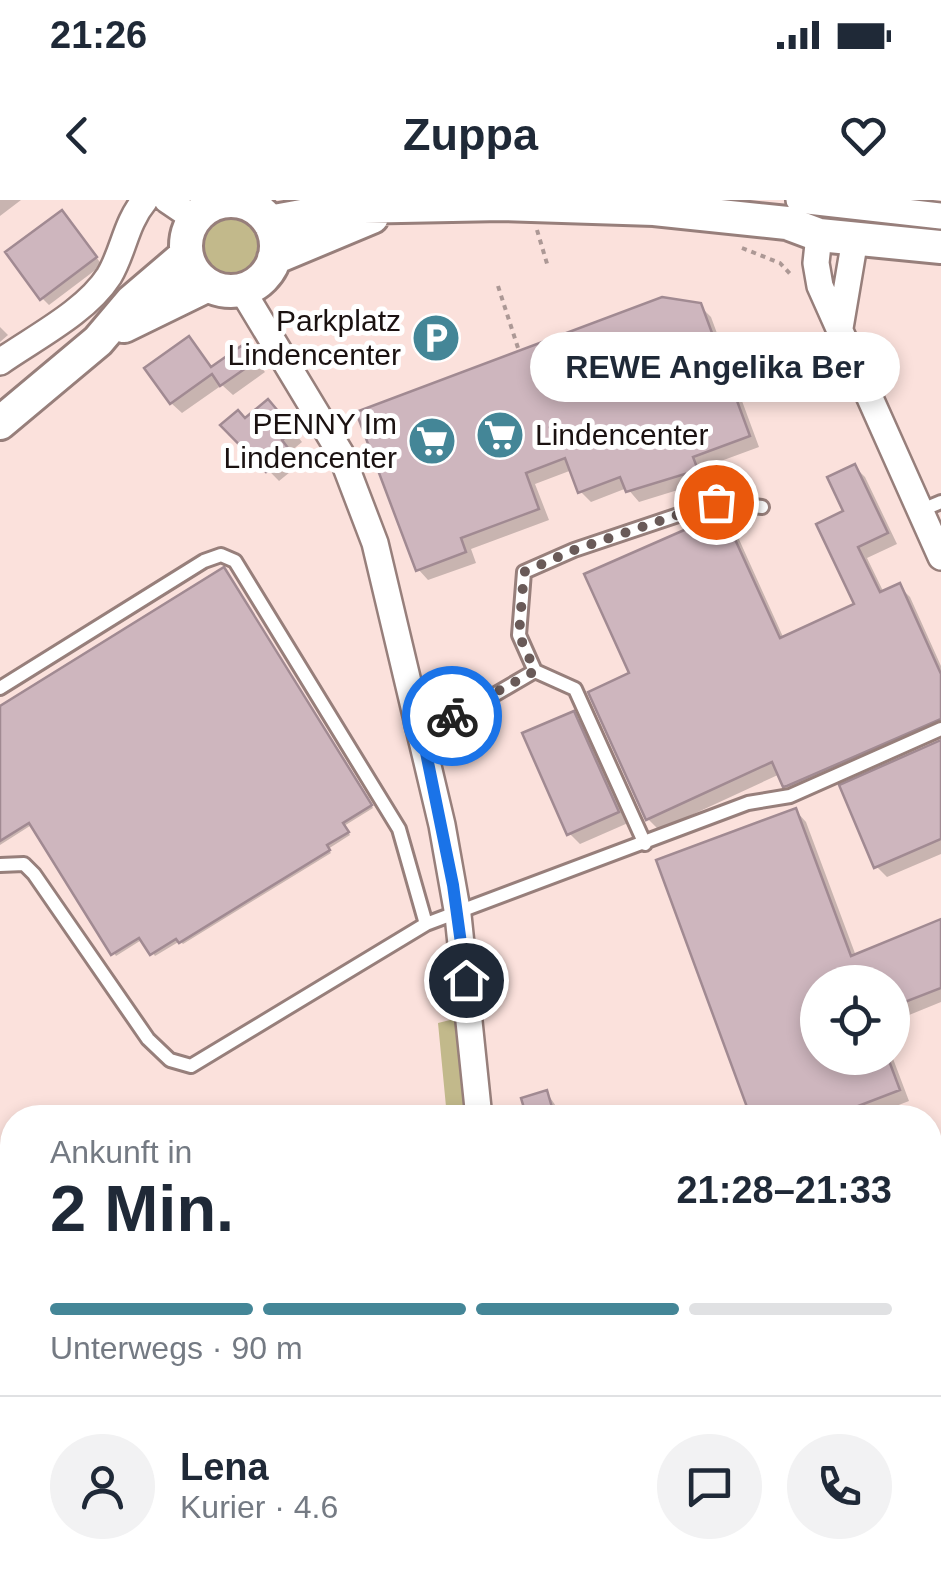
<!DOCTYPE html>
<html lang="de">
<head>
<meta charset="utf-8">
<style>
  body { margin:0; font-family:Helvetica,sans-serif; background:#f2f2f3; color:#1f2937; height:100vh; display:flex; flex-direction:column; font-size:38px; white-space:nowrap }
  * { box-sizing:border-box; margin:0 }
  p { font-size:32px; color:#747a83 }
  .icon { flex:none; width:55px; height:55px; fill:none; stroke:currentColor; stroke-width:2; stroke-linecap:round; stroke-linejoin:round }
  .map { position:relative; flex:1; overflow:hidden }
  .drawer { position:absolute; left:0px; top:905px; width:942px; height:490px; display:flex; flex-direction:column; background:#fff; border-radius:40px 40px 0 0; box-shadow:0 5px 15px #0003 }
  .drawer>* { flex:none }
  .buttons { position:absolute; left:800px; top:765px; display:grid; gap:20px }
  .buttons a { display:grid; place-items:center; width:110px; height:110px; border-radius:50%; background:#fff; box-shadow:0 5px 15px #0003; font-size:50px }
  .pin { position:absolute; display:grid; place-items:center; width:85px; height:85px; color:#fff; margin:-42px; border:5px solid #fff; border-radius:50%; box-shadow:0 2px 10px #0007 }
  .courier { position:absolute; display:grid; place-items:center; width:100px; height:100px; margin:-50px; border:8px solid #1a73e8; border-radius:50%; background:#fff; color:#222; box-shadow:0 2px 12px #0007 }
  .bubble { position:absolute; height:70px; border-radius:35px; background:#fff; box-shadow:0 5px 15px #0003; font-size:32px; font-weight:800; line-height:70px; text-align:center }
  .head em { font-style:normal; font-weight:800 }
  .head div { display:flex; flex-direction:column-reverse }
  .head { display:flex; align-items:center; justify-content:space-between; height:170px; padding:0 50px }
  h1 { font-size:65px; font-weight:800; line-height:75px }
  .bar { display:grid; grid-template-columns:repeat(4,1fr); gap:15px 10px; align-content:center; height:120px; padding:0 50px }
  .bar i { height:12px; border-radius:8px; background:#e0e1e3 }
  .bar .selected { background:#448697 }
  .bar p { grid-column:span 4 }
  .line { display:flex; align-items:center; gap:25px; padding:0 50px; border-top:2px solid #e0e1e3 }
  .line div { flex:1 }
  .round { display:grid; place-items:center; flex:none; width:105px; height:105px; border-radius:52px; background:#f2f2f3 }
  .status { display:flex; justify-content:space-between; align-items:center; height:70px; padding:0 50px; background:#fff; direction:ltr }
  .status svg { height:28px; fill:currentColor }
  header { display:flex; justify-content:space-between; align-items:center; height:130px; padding:0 50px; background:#fff; font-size:45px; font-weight:800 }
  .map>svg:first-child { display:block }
</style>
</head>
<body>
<div class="status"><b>21:26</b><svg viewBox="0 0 49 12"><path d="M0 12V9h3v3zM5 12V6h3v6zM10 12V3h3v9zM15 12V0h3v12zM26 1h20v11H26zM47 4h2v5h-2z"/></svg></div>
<header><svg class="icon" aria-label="back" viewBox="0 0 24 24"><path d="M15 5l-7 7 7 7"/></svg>Zuppa<svg class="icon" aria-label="heart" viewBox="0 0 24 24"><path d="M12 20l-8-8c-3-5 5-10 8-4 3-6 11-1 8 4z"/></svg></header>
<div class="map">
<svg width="941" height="1395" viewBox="0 0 941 1395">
  <rect width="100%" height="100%" fill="#fbe1dc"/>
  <!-- green -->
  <path fill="#c2b98b" d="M198 46a33 33 0 1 1 66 0a33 33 0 1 1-66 0Z
    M 458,818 L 467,917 L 447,917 L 438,823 Z"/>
  <!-- shadow -->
  <path fill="#0003" d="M 0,0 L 21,0 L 0,16 Z
    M 69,20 L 102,65 L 49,105 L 42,98 Z
    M 699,105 L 711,117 L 759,247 L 702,268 L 707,281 L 639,302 L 627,288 L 591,302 L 580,291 L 572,270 L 535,284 L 549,320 L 471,349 L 476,363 L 428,380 L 418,369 Z
    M 0,127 L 8,135 L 0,142 Z
    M 189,139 L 213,169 L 244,147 L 265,172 L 233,195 L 222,185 L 182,213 L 171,203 Z
    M 279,213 L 302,242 L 290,252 L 300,264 L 279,281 L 224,225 Z
    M 855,267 L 865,277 L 897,344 L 867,358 L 884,393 L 899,386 L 910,397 L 941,466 L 941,534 L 796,597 L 780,574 L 659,630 L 648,619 L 591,493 L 632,474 L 723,316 L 733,326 L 784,439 L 857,405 L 846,312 Z
    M 226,373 L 373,608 L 344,626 L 350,635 L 328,649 L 331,653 L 183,744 L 180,741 L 155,756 L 143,739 L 116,756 L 33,624 L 0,645 L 0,509 Z
    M 573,514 L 584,524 L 628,623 L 580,644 L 569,633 Z
    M 941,543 L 941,654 L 887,677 L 876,666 Z
    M 796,611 L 806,622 L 856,756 L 941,722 L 941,802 L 892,822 L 892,782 L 818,782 L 818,858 L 892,856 L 909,901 L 865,918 L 753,918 Z
    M 547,893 L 564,918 L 529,918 Z"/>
  <!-- building -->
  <path fill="#ceb6be" stroke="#a18a92" stroke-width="2.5" d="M 62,10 L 97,57 L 40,100 L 5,52 Z
    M 662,97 L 701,103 L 750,236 L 693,257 L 698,270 L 626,292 L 620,277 L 578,293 L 565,258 L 526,273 L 539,309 L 461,338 L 466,352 L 416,371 L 356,212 Z
    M 189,136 L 211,167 L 244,144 L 256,161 L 220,186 L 212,174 L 170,204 L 144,168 Z
    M 268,199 L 294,230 L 282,240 L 291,252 L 266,272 L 220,225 L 238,210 L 245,218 Z
    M 855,264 L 888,333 L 858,347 L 880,392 L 900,383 L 941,474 L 941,519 L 787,586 L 783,587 L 772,562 L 646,620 L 588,492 L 629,473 L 584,374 L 723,313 L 780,438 L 854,404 L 816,324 L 843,311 L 827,277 Z
    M 224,367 L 372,605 L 343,623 L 349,632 L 327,645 L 330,650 L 179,743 L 176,739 L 150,755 L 139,738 L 111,755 L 29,623 L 0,641 L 0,506 Z
    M 574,511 L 619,612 L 567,635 L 522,533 Z
    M 941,540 L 941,639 L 874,668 L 839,585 Z
    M 796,608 L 851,756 L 941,719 L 941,788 L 892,807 L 892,782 L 818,782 L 818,858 L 888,858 L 900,890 L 827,918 L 751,918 L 656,660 Z
    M 547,890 L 555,918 L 527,918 L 521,898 Z"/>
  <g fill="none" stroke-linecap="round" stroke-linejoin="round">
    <!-- lane casing -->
    <g stroke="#977f7b" stroke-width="18">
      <path id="lane" d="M 922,310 L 941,302
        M 0,488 L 204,361 L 221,355 L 235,361 L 399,629 L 426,724
        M 421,528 L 470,509 L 535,471
        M 645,644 L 575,489 L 535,471 L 519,435 L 524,372 L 574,350 L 717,302 L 762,307
        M 0,665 L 24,664 L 34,674 L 148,839 L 170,860 L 191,866 L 426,724 L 748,603 L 790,596 L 941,529
        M 930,1035 L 939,1056 L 930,1061
        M 665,1382 L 672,1395
        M 787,1382 L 797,1395"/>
    </g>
    <!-- street casing -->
    <g stroke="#977f7b" stroke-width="30">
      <path id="street" d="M 167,0 L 195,19
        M 799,0 L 941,16
        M 819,35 L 816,63 L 820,86 L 941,357
        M 242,90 L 341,254 L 375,343 L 442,625 L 458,715 L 479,918
        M 840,128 L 855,39
        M 0,162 C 34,138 86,112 109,76 C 124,51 125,24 145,0
        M 534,1382 L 536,1395"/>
    </g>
    <!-- secondary casing -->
    <g stroke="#977f7b" stroke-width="38">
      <path id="secondary" d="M186 46a45 45 0 1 1 90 0a45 45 0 1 1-90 0Z
        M 269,22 L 351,7 L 502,4 L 654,9 L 787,23 L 819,35 L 941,47
        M 274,58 L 372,17
        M 124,126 L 208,85
        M 0,223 L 98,141 L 131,102 L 186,55"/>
    </g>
    <!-- path -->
    <path stroke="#ac9895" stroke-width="4" stroke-dasharray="5 5" stroke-linecap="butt" d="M 537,30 L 548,67
      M 742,48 L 780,63 L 793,77
      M 498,86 L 519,151"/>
    <!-- lane -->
    <use href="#lane" stroke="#fff" stroke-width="12"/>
    <!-- street -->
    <use href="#street" stroke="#fff" stroke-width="25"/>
    <!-- secondary -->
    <use href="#secondary" stroke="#fff" stroke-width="32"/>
  </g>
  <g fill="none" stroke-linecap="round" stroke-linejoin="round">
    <!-- done -->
    <path stroke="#695a58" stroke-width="10" stroke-dasharray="0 18" d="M 452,516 L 535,471 L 519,435 L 524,372 L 574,350 L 716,302"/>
    <!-- route -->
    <path stroke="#1a73e8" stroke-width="12" d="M 452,516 L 421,528 L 453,685 L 466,780"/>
  </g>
  <!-- icons -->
  <defs>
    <g id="parking-disc" transform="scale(2.5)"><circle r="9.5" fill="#448697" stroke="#fff"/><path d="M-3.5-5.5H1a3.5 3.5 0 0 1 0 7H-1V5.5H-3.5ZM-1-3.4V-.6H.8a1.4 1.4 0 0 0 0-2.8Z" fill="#fff"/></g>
    <g id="supermarket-disc" transform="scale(2.5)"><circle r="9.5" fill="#448697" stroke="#fff"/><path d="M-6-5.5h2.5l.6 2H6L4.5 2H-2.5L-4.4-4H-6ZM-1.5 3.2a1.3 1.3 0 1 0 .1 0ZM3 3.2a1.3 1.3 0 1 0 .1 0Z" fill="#fff"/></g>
  </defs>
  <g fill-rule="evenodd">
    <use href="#parking-disc" x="436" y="138"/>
    <use href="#supermarket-disc" x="500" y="235"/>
    <use href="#supermarket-disc" x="432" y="241"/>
  </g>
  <g text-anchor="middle" stroke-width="10" stroke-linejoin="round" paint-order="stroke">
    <!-- poi labels -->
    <g font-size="30" fill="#1b1211" stroke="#fff" text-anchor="end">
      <text x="401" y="131">Parkplatz<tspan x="401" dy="34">Lindencenter</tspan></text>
      <text x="397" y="234">PENNY Im<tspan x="397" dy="34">Lindencenter</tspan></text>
      <text x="535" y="245" text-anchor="start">Lindencenter</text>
    </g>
  </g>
</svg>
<div class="buttons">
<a><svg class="icon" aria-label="locate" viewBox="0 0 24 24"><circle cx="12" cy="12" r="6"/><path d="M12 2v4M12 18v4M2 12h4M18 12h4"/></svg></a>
</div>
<div class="pin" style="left:716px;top:302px;background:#ea580c"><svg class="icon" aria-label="bag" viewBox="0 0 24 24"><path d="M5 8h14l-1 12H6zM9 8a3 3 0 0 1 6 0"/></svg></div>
<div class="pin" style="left:466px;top:780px;background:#1f2937"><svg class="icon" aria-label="home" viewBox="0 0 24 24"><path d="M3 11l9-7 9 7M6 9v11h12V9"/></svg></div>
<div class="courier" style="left:452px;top:516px"><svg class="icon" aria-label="bike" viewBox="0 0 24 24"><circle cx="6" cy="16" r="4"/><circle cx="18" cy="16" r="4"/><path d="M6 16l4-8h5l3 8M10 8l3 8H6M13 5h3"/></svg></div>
<div class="bubble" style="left:530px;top:132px;width:370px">REWE Angelika Ber</div>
<section class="drawer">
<div class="head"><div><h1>2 Min.</h1><p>Ankunft in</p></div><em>21:28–21:33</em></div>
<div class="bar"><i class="selected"></i><i class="selected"></i><i class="selected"></i><i></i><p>Unterwegs · 90 m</p></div>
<div class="line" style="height:180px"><a class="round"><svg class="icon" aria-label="person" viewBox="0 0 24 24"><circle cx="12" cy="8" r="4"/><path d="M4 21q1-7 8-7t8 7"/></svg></a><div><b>Lena</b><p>Kurier · 4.6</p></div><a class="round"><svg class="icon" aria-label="chat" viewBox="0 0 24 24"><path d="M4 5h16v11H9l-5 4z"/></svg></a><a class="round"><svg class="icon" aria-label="phone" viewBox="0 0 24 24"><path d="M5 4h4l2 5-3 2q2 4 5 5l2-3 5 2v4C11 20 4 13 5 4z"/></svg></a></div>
</section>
</div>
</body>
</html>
